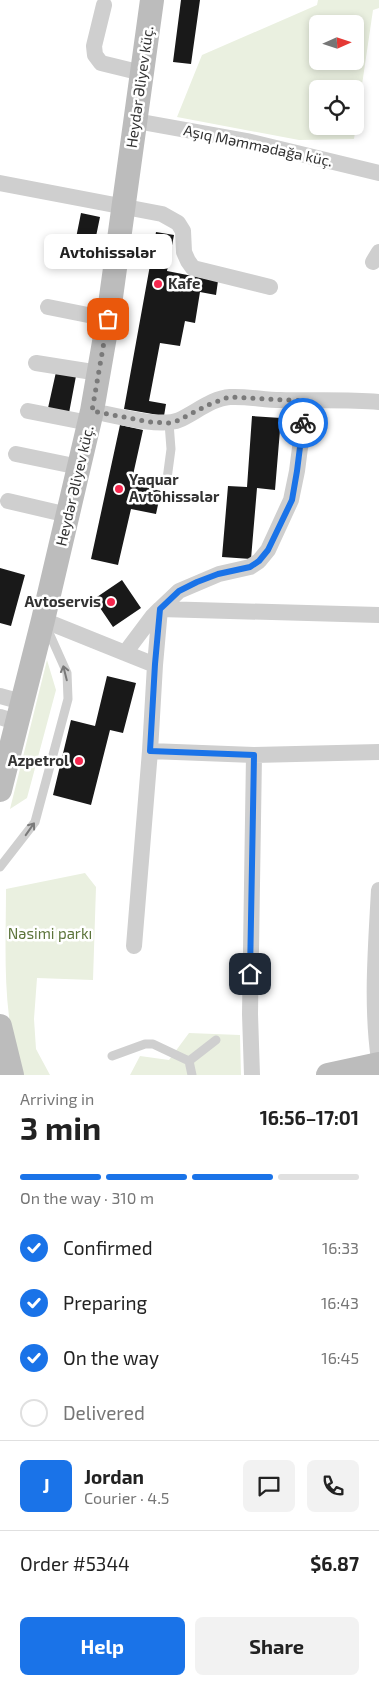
<!DOCTYPE html>
<html lang="en">
<head>
<meta charset="utf-8">
<style>
  body { margin:0; font-family:"Exo 2",sans-serif; background:#f2f2f2; color:#222; height:100vh; display:flex; flex-direction:column; font-size:19px; white-space:nowrap }
  * { box-sizing:border-box; margin:0 }
  p { font-size:16px; color:#767676 }
  .icon { flex:none; width:28px; height:28px; fill:none; stroke:currentColor; stroke-width:2; stroke-linecap:round; stroke-linejoin:round }
  .map { position:relative; height:1075px; overflow:hidden }
  .drawer { display:flex; flex-direction:column; background:#fff; flex:1 }
  .drawer>* { flex:none }
  .needle { width:32px; rotate:87deg }
  .tools { position:absolute; left:309px; top:15px; display:grid; gap:10px }
  .tools a { display:grid; place-items:center; width:55px; height:55px; border-radius:8px; background:#fff; box-shadow:0 2px 8px #0003; font-size:25px }
  .pin { position:absolute; display:grid; place-items:center; width:42px; height:42px; color:#fff; margin:-21px; border-radius:10px; box-shadow:0 2px 8px #0006 }
  .courier { position:absolute; display:grid; place-items:center; width:50px; height:50px; margin:-25px; border:4px solid #1a73e8; border-radius:50%; background:#fff; color:#222; box-shadow:0 1px 6px #0007 }
  .bubble { position:absolute; height:35px; border-radius:8px; background:#fff; box-shadow:0 2px 8px #0003; font-size:16px; font-weight:700; line-height:35px; text-align:center }
  .head em { font-style:normal; font-weight:700 }
  .head div { display:flex; flex-direction:column-reverse }
  .head { display:flex; align-items:center; justify-content:space-between; height:85px; padding:0 20px }
  h1 { font-size:32px; font-weight:700; line-height:38px }
  .bar { display:grid; grid-template-columns:repeat(4,1fr); gap:8px 5px; align-content:center; height:60px; padding:0 20px }
  .bar i { height:6px; border-radius:4px; background:#e0e0e0 }
  .bar .selected { background:#1a73e8 }
  .bar p { grid-column:span 4 }
  .line { display:flex; align-items:center; gap:12px; padding:0 20px; border-top:1px solid #e0e0e0 }
  .line div { flex:1 }
  .round { display:grid; place-items:center; flex:none; width:52px; height:52px; border-radius:8px; background:#f2f2f2 }
  ol { padding:0 20px; list-style:none }
  li { display:flex; align-items:center; gap:15px; height:55px }
  li p { margin-inline-start:auto }
  li .icon { padding:5px; border-radius:50%; background:#1a73e8; color:#fff; stroke-width:4 }
  li:last-child { color:#767676 }
  li i { width:28px; height:28px; border:2px solid #e0e0e0; border-radius:50% }
  .button { display:flex; gap:10px; margin-top:auto; padding:10px 20px }
  .button a { flex:1; height:58px; border-radius:8px; background:#1a73e8; color:#fff; font-size:20px; font-weight:700; line-height:58px; text-align:center }
  .button a+a { background:#f2f2f2; color:#222 }
  .map>svg:first-child { display:block }
</style>
</head>
<body>
<div class="map">
<svg width="379" height="1075" viewBox="0 0 379 1075">
  <rect width="100%" height="100%" fill="#fff"/>
  <!-- green -->
  <path fill="#eaf0e0" fill-rule="evenodd" d="M 318,0 L 379,0 L 379,8 L 373,10 L 354,139 L 299,140 L 177,117 L 202,55 L 317,5 ZM 318,24 L 355,24 L 355,61 L 318,61 ZM 318,89 L 355,89 L 355,126 L 318,126 Z
    M 47,660 L 56,690 L 27,798 L 10,809 Z
    M 85,873 L 96,887 L 93,980 L 37,978 L 34,1019 L 36,1049 L 50,1075 L 23,1075 C 1,1020 6,947 6,889 Z
    M 189,1033 L 240,1035 L 241,1075 L 130,1075 L 140,1056 L 169,1060 Z"/>
  <!-- building -->
  <path fill="#191919" d="M 181,0 L 200,0 L 191,64 L 173,62 Z
    M 81,213 L 100,217 L 93,251 L 74,248 Z
    M 156,232 L 174,235 L 167,271 L 218,281 L 216,295 L 200,292 L 195,323 L 185,321 L 180,346 L 160,343 L 149,401 L 166,404 L 164,416 L 124,409 Z
    M 56,372 L 76,376 L 69,413 L 48,408 Z
    M 252,416 L 281,418 L 275,490 L 257,488 L 251,559 L 222,557 L 228,486 L 247,487 Z
    M 120,425 L 143,430 L 131,484 L 161,491 L 156,514 L 131,509 L 118,565 L 91,559 Z
    M 0,568 L 25,575 L 11,626 L 0,623 Z
    M 122,580 L 141,608 L 113,627 L 94,599 Z
    M 107,676 L 136,683 L 123,733 L 110,730 L 91,805 L 53,795 L 71,720 L 95,726 Z"/>
  <g fill="none" stroke-linecap="round" stroke-linejoin="round">
    <!-- lane -->
    <path stroke="#cfcfcf" stroke-width="9" d="M 167,479 L 171,449 L 169,423
      M 0,867 L 35,822 L 68,699 L 67,673 L 46,626
      M 112,1056 L 145,1044 L 153,1044 L 189,1061 L 192,1075
      M 189,1061 L 216,1040"/>
    <!-- street -->
    <path stroke="#cfcfcf" stroke-width="16" d="M 104,5 L 94,46 L 95,55 L 101,63 L 142,73
      M 136,121 L 247,141 L 379,173
      M 0,183 L 162,214 L 178,223 L 183,231 L 184,252 L 188,261 L 193,268 L 270,287
      M 373,262 L 379,252
      M 48,307 L 108,319
      M 36,363 L 99,373
      M 28,411 L 89,423
      M 92,411 C 113,415 160,428 179,420 C 195,413 212,398 230,397 C 247,396 264,400 280,400 C 313,401 346,399 379,402
      M 16,454 L 79,467
      M 8,501 L 68,515
      M 43,620 L 125,653 L 152,617 L 160,609 L 379,615
      M 125,653 L 155,665
      M 0,696 L 22,702
      M 0,717 L 16,722
      M 150,751 L 254,755 L 379,752
      M 379,890 C 376,947 371,1004 379,1060
      M 134,946 L 150,751 L 155,665 L 160,609 L 179,591 L 219,574 L 250,567 L 259,561 L 268,550 L 291,500 L 297,471 L 306,401
      M 252,1075 L 250,1014 L 254,755"/>
    <!-- secondary -->
    <path stroke="#bcbcbc" stroke-width="24" d="M 0,790 L 43,620 L 92,411 L 108,319 L 152,0
      M 0,1026 L 12,1075
      M 328,1075 L 379,1064"/>
  </g>
  <!-- one-way arrows -->
  <defs><path id="oneway-shaft" d="M-6 0H5M1.5-3L5.5 0L1.5 3" fill="none" stroke-width="1.6" stroke-linecap="round" stroke-linejoin="round" transform="scale(1.25)"/></defs>
  <g stroke="#797979">
    <use href="#oneway-shaft" transform="translate(65 673) rotate(-104)"/>
    <use href="#oneway-shaft" transform="translate(30 829) rotate(-55)"/>
  </g>
  <g fill="none" stroke-linecap="round" stroke-linejoin="round">
    <!-- done -->
    <path stroke="#7a7a7a" stroke-width="5" stroke-dasharray="0 9" d="M 108,319 L 92,411 L 150,422 L 169,423 L 177,421 L 208,405 L 229,397 L 306,401 L 303,423"/>
    <!-- route -->
    <path stroke="#1a73e8" stroke-width="6" d="M 250,974 L 254,755 L 150,751 L 155,664 L 160,609 L 179,591 L 197,582 L 218,574 L 250,567 L 259,561 L 268,550 L 292,500 L 297,471 L 303,423"/>
  </g>
  <!-- markers -->
  <g fill="#f6274e" stroke="#fff" stroke-width="2">
    <circle cx="158" cy="284" r="5"/>
    <circle cx="119" cy="489" r="5"/>
    <circle cx="111" cy="602" r="5"/>
    <circle cx="79" cy="761" r="5"/>
  </g>
  <g text-anchor="middle" stroke-width="5" stroke-linejoin="round" paint-order="stroke">
    <!-- street labels -->
    <g font-size="15" fill="#323232" stroke="#fff">
      <text transform="translate(140 87) rotate(-82)" y="5">Heydər Əliyev küç.</text>
      <text transform="translate(258 146) rotate(12)" y="5">Aşıq Məmmədağa küç.</text>
      <text transform="translate(75 486) rotate(-77)" y="5">Heydər Əliyev küç.</text>
    </g>
    <!-- poi labels -->
    <g font-size="15" font-weight="bold" fill="#323232" stroke="#fff" text-anchor="start">
      <text x="168" y="289">Kafe</text>
      <text x="129" y="485">Yaquar<tspan x="129" dy="17">Avtohissələr</tspan></text>
      <text x="101" y="607" text-anchor="end">Avtoservis</text>
      <text x="69" y="766" text-anchor="end">Azpetrol</text>
    </g>
    <!-- park labels -->
    <g font-size="15" fill="#5c743a" stroke="#fff">
      <text x="50" y="939">Nəsimi parkı</text>
    </g>
  </g>
</svg>
<div class="tools">
<a><svg class="needle" viewBox="-14 -14 28 28"><path d="M0-13l5 13h-10z" fill="#e53935"/><path d="M0 13l5-13h-10z" fill="#767676"/></svg></a>
<a><svg class="icon" aria-label="locate" viewBox="0 0 24 24"><circle cx="12" cy="12" r="6"/><path d="M12 2v4M12 18v4M2 12h4M18 12h4"/></svg></a>
</div>
<div class="pin" style="left:108px;top:319px;background:#ea580c"><svg class="icon" aria-label="bag" viewBox="0 0 24 24"><path d="M5 8h14l-1 12H6zM9 8a3 3 0 0 1 6 0"/></svg></div>
<div class="pin" style="left:250px;top:974px;background:#1f2937"><svg class="icon" aria-label="home" viewBox="0 0 24 24"><path d="M3 11l9-7 9 7M6 9v11h12V9"/></svg></div>
<div class="courier" style="left:303px;top:423px"><svg class="icon" aria-label="bike" viewBox="0 0 24 24"><circle cx="6" cy="16" r="4"/><circle cx="18" cy="16" r="4"/><path d="M6 16l4-8h5l3 8M10 8l3 8H6M13 5h3"/></svg></div>
<div class="bubble" style="left:44px;top:234px;width:128px">Avtohissələr</div>
</div>
<section class="drawer">
<div class="head"><div><h1>3 min</h1><p>Arriving in</p></div><em>16:56–17:01</em></div>
<div class="bar"><i class="selected"></i><i class="selected"></i><i class="selected"></i><i></i><p>On the way · 310 m</p></div>
<ol>
<li><svg class="icon" aria-label="check" viewBox="0 0 24 24"><path d="M5 12l5 5 9-10"/></svg>Confirmed<p>16:33</p></li>
<li><svg class="icon" aria-label="check" viewBox="0 0 24 24"><path d="M5 12l5 5 9-10"/></svg>Preparing<p>16:43</p></li>
<li><svg class="icon" aria-label="check" viewBox="0 0 24 24"><path d="M5 12l5 5 9-10"/></svg>On the way<p>16:45</p></li>
<li><i></i>Delivered</li>
</ol>
<div class="line" style="height:90px"><b class="round" style="background:#1a73e8;color:#fff">J</b><div><b>Jordan</b><p>Courier · 4.5</p></div><a class="round"><svg class="icon" aria-label="chat" viewBox="0 0 24 24"><path d="M4 5h16v11H9l-5 4z"/></svg></a><a class="round"><svg class="icon" aria-label="phone" viewBox="0 0 24 24"><path d="M5 4h4l2 5-3 2q2 4 5 5l2-3 5 2v4C11 20 4 13 5 4z"/></svg></a></div>
<div class="line" style="height:65px"><div>Order #5344</div><b>$6.87</b></div>
<div class="button"><a>Help</a><a>Share</a></div>
</section>
</body>
</html>
